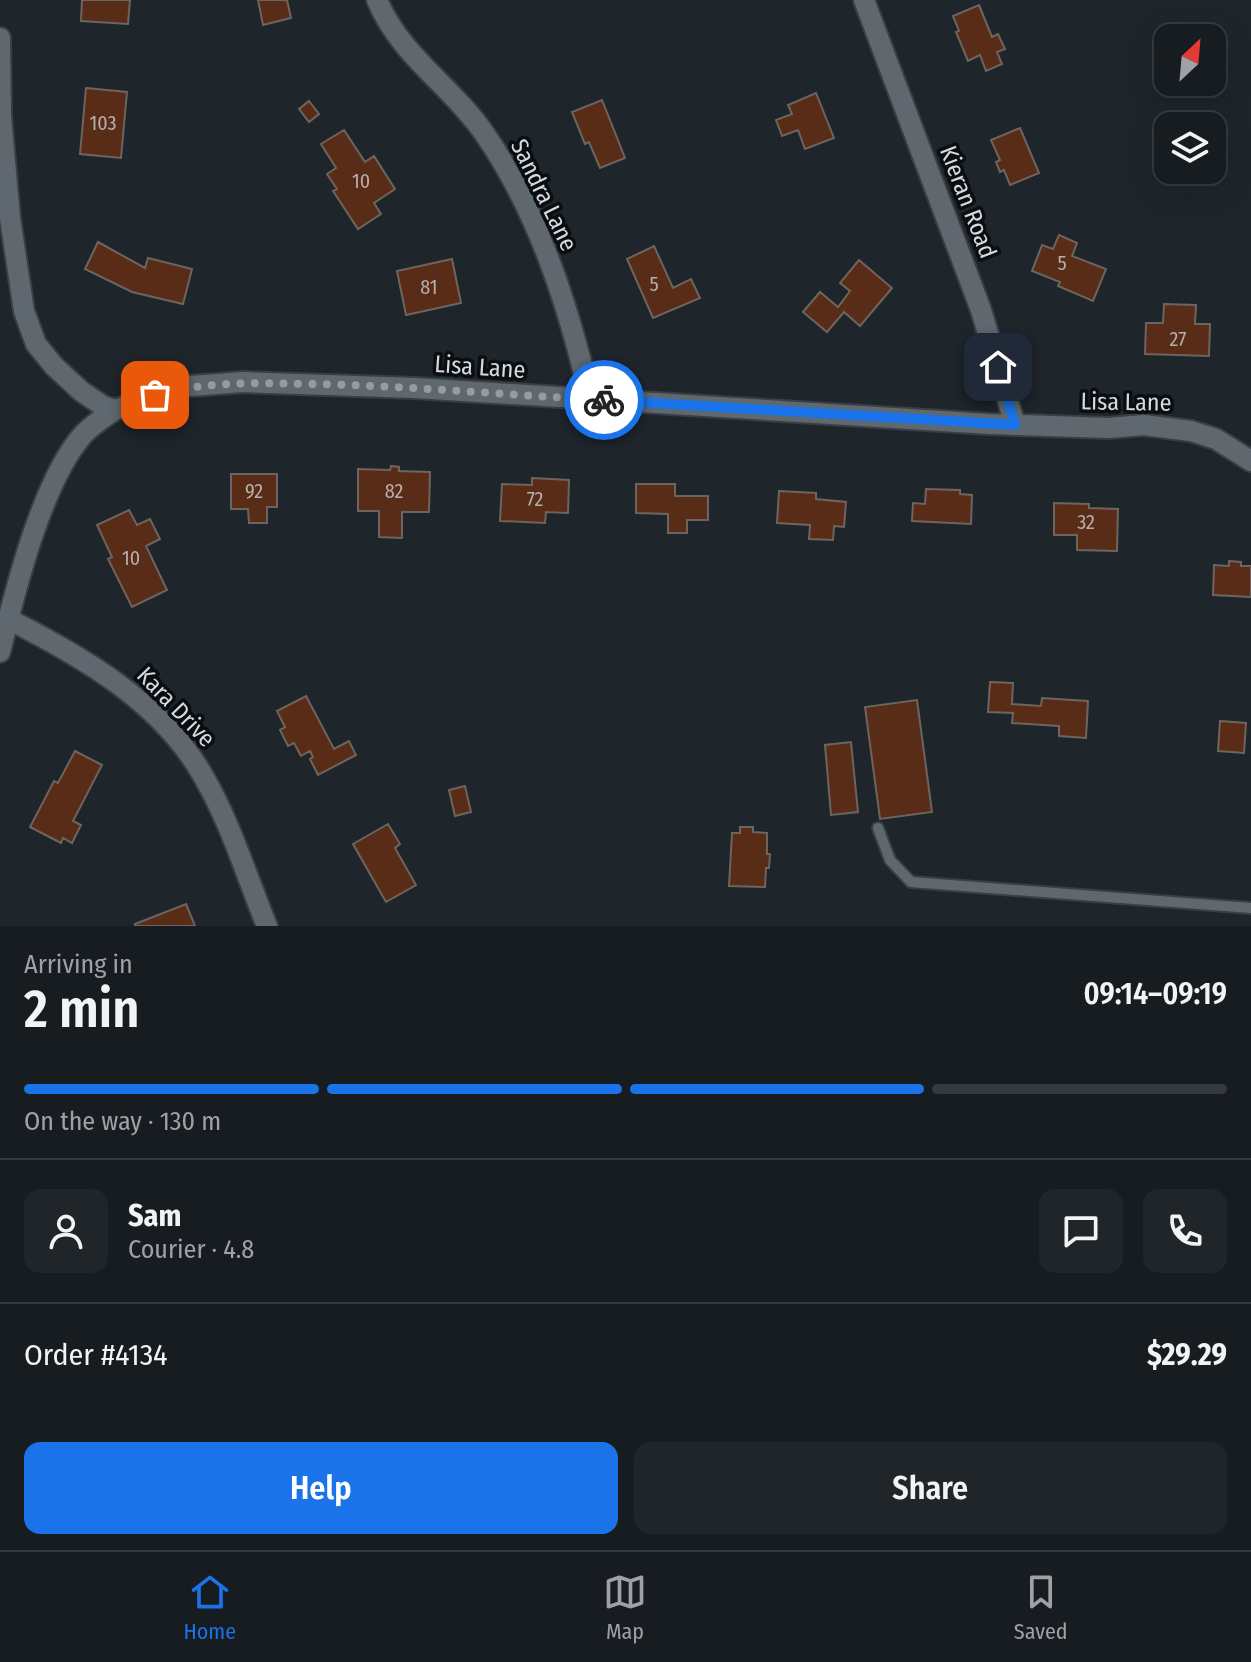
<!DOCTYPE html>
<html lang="en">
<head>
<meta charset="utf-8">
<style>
  body { margin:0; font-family:"Fira Sans Condensed",sans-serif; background:#1f2529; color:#f1f3f6; height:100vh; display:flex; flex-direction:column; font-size:30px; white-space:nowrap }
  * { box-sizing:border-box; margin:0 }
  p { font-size:26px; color:#9ea1a5 }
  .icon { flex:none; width:44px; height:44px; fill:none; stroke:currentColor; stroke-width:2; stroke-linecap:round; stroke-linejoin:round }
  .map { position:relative; height:926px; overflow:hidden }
  .details { display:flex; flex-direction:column; background:#161c20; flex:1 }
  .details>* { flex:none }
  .needle { width:52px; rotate:26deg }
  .tools { position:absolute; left:1154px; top:24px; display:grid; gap:16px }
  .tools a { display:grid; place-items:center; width:72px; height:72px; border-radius:16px; background:#161c20; box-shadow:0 8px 32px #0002,0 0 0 2px #353a3e; font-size:40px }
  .pin { position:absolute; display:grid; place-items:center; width:68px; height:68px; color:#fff; margin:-34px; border-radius:16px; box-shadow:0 4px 12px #0006 }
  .courier { position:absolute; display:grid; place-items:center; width:80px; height:80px; margin:-40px; border:6px solid #1a73e8; border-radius:50%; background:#fff; color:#222; box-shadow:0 2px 10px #0007 }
  .overview em { font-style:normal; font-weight:600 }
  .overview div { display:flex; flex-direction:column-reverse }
  .overview { display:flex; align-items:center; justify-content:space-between; height:136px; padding:0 24px }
  h1 { font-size:52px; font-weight:600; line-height:60px }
  .bar { display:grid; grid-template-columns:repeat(4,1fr); gap:12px 8px; align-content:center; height:96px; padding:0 24px }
  .bar i { height:10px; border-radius:6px; background:#353a3e }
  .bar .active { background:#1a73e8 }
  .bar p { grid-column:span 4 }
  .line { display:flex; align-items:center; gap:20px; padding:0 24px; border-top:2px solid #353a3e }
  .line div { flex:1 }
  .round { display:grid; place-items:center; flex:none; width:84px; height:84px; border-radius:16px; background:#1f2529 }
  .button { display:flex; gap:16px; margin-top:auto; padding:16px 24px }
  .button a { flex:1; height:92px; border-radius:16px; background:#1a73e8; color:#fff; font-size:32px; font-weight:600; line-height:92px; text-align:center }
  .button a+a { background:#1f2529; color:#f1f3f6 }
  .tabs { display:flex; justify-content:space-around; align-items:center; height:112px; border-top:2px solid #353a3e; background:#161c20; font-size:22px; color:#9ea1a5 }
  .tabs a { display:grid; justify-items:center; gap:4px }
  .tabs .active { color:#1a73e8 }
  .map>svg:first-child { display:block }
</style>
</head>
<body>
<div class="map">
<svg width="1251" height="926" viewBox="0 0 1251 926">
  <rect width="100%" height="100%" fill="#1e252b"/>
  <!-- building -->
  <path fill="#592c17" stroke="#6e645f" stroke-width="2" d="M 82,0 L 130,0 L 128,24 L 81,21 Z
    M 258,0 L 287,0 L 291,18 L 263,25 Z
    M 979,5 L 992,37 L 998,34 L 1005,49 L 997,52 L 1002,64 L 986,71 L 980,55 L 968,61 L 956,32 L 959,31 L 953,16 Z
    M 86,88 L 127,92 L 121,158 L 80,154 Z
    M 816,93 L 834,138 L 805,149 L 798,130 L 782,136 L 776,120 L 792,114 L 788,105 Z
    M 602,100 L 625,158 L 600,168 L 589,142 L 585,144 L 572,112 Z
    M 309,101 L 319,114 L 309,122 L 299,109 Z
    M 1020,128 L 1039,173 L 1010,185 L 1004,170 L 1000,172 L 996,162 L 1000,160 L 991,140 Z
    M 344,130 L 365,162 L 374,156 L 395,189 L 374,203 L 381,214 L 358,229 L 333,191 L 337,189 L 327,174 L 336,168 L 321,144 Z
    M 1059,235 L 1077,243 L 1072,256 L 1106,269 L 1093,301 L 1058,286 L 1060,282 L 1032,271 L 1042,245 L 1053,249 Z
    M 98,242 L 145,268 L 148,258 L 192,269 L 183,304 L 132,292 L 85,269 Z
    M 654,246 L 673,288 L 691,279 L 700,298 L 653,318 L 627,259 Z
    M 452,259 L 461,303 L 406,315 L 397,271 Z
    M 859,260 L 892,288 L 860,326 L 844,312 L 827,332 L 803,312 L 820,292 L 838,307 L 850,291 L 840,283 Z
    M 1164,304 L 1196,305 L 1195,324 L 1210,324 L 1209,356 L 1145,354 L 1146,323 L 1163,323 Z
    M 391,466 L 399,467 L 399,471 L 430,472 L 429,512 L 402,512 L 402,538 L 379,537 L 379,511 L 358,511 L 358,469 L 390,470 Z
    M 231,474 L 277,474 L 277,507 L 267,507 L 267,523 L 249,523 L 248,509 L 231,509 Z
    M 532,478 L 569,480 L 568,513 L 546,512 L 545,523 L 500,521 L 502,484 L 532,485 Z
    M 636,484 L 675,484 L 675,496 L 708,496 L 708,520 L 687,520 L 687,533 L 668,533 L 668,514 L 636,513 Z
    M 926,489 L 960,490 L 960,494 L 972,495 L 971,524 L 912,521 L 913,503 L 925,504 Z
    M 779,491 L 816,493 L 816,499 L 846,502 L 844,527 L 834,526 L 833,540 L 809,539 L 810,525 L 777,523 Z
    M 1054,503 L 1089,504 L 1089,508 L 1118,509 L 1117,551 L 1077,550 L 1077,535 L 1054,535 Z
    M 129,510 L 137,525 L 150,519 L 160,539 L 146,546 L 167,590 L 132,607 L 108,559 L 112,557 L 97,525 Z
    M 1229,561 L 1241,562 L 1241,566 L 1251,566 L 1251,597 L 1213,595 L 1214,565 L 1229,566 Z
    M 990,682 L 1013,683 L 1012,704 L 1041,706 L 1042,698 L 1088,701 L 1086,738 L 1059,736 L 1059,726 L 1012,723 L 1013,713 L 988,712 Z
    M 306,696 L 334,749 L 349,741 L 356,755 L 318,775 L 310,759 L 313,757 L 310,751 L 301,756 L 294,743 L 288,746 L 280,730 L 285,727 L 277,711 Z
    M 917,700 L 932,812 L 880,819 L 865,707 Z
    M 1220,721 L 1246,723 L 1244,753 L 1218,751 Z
    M 851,742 L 858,812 L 831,815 L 825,745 Z
    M 75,751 L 102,765 L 73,821 L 81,825 L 72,843 L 63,838 L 61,843 L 30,827 L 54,781 L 58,783 Z
    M 465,786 L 471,812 L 455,816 L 449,790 Z
    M 388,824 L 400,844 L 395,848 L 416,885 L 386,902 L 353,844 Z
    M 740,827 L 753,827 L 753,832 L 767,833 L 767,854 L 770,854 L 769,868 L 766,868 L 765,887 L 729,886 L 732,833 L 740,833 Z
    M 186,904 L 195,926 L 135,926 L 135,924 Z"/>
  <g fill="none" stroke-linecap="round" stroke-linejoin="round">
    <!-- service casing -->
    <g stroke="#393f45" stroke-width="14">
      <path id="service" d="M 878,828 L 890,860 L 911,882 L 1251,908"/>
    </g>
    <!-- minor casing -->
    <g stroke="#393f45" stroke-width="24">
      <path id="minor" d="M 377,0 C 402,58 450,84 484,133 C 538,211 569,307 590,399
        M 864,0 L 981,310 L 1015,425
        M 0,38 L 1,116 L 10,218 L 24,311 L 36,344 L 54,366 L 81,391 L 103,406 L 115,410 L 155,395 L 189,386 L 205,385 L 242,382 L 415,388 L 990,424 L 1109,428 L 1144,425 L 1191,431 L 1216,439 L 1251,461
        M 8,619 C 81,656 160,701 202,774 C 230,821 246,875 267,926
        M 0,652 C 15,591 41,485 81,437 C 90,426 103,418 115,410"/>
    </g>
    <!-- service -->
    <use href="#service" stroke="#60686f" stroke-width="10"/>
    <!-- minor -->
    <use href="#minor" stroke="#60686f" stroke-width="20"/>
  </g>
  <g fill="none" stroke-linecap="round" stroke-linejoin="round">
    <!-- done -->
    <path stroke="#969ba0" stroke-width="8" stroke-dasharray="0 14.4" d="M 155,395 C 209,381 257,383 312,384 C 410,386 507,395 604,400"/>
    <!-- route -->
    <path stroke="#1a73e8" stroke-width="10" d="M 604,400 L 1015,425 L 998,367"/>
  </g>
  <g text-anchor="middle" stroke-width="7" stroke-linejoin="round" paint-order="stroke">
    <!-- number labels -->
    <g font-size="20" fill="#b7aead">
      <text x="103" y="130">103</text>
      <text x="361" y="188">10</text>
      <text x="1062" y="270">5</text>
      <text x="654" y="291">5</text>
      <text x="429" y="294">81</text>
      <text x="1178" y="346">27</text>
      <text x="254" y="498">92</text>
      <text x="394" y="498">82</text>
      <text x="535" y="506">72</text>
      <text x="1086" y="529">32</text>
      <text x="131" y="565">10</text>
    </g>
    <!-- street labels -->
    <g font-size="24" fill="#d6dadf" stroke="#0b0e11">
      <text transform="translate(544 195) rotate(64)" y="8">Sandra Lane</text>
      <text transform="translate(968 202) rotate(69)" y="8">Kieran Road</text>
      <text transform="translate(480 367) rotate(4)" y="8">Lisa Lane</text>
      <text transform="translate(1126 402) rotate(1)" y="8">Lisa Lane</text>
      <text transform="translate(176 707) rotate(46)" y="8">Kara Drive</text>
    </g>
  </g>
</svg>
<div class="tools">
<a><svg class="needle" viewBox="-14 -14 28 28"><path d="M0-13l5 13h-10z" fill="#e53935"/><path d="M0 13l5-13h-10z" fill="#9ea1a5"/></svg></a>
<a><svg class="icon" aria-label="layers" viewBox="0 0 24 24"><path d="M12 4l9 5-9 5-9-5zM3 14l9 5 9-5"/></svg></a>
</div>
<div class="pin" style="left:155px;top:395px;background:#ea580c"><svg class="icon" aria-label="bag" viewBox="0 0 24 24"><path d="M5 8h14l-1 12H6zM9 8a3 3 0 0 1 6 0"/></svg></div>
<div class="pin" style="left:998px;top:367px;background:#1f2937"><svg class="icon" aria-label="home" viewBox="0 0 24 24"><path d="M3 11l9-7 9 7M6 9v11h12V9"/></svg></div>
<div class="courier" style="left:604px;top:400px"><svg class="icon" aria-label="bike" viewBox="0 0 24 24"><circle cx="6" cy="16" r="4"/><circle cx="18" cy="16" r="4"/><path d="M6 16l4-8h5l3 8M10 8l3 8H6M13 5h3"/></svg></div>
</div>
<section class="details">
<div class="overview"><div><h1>2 min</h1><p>Arriving in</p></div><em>09:14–09:19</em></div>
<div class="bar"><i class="active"></i><i class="active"></i><i class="active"></i><i></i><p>On the way · 130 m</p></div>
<div class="line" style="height:144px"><a class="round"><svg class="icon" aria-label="person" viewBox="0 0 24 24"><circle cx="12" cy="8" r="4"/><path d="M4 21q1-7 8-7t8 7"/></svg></a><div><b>Sam</b><p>Courier · 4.8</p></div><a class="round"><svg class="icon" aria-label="chat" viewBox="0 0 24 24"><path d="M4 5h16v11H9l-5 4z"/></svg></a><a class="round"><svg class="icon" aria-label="phone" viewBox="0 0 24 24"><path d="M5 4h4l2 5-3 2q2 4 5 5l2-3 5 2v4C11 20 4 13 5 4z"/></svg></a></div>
<div class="line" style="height:104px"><div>Order #4134</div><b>$29.29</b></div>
<div class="button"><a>Help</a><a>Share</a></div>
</section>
<nav class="tabs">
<a class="active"><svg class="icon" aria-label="home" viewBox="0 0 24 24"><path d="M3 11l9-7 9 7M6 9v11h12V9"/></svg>Home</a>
<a><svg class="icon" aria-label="map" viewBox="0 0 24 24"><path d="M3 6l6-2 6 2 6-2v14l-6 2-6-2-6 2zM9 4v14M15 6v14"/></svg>Map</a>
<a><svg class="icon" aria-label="saved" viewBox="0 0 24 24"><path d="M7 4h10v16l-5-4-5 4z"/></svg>Saved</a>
</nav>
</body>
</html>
